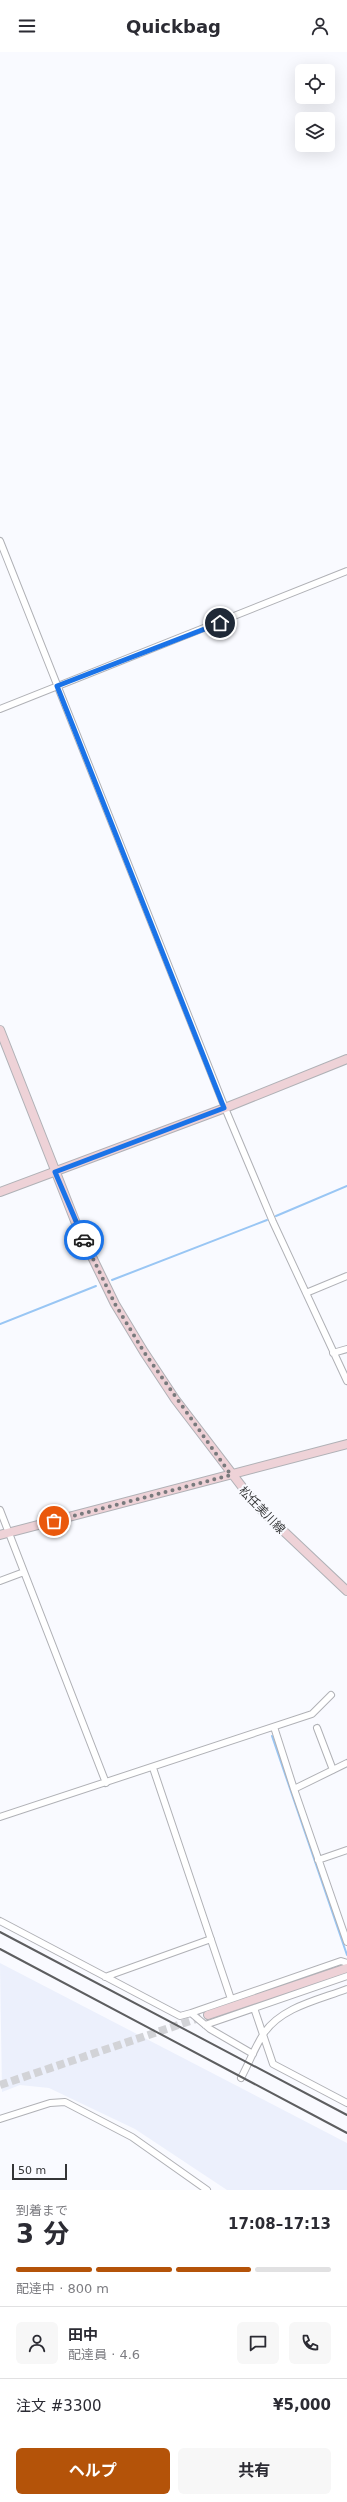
<!DOCTYPE html>
<html lang="ja">
<head>
<meta charset="utf-8">
<style>
  body { margin:0; font-family:"DejaVu Sans","Noto Sans JP",sans-serif; background:#f7f7f7; color:#2b2b33; height:100vh; display:flex; flex-direction:column; font-size:15px; white-space:nowrap }
  * { box-sizing:border-box; margin:0 }
  p { font-size:13px; color:#7c7c81 }
  .icon { flex:none; width:22px; height:22px; fill:none; stroke:currentColor; stroke-width:2; stroke-linecap:round; stroke-linejoin:round }
  .map { position:relative; height:2138px; overflow:hidden }
  .drawer { display:flex; flex-direction:column; background:#fff; flex:1 }
  .drawer>* { flex:none }
  .tools { position:absolute; left:295px; top:12px; display:grid; gap:8px }
  .tools a { display:grid; place-items:center; width:40px; height:40px; border-radius:6px; background:#fff; box-shadow:0 4px 16px #0002; font-size:20px }
  .scale { position:absolute; left:12px; bottom:10px; width:55px; box-sizing:border-box; padding-left:4px; border:2px solid #343537; border-top:0; font-size:11px; line-height:14px; white-space:nowrap; color:#343537; -webkit-text-stroke:3px #f9faff; paint-order:stroke }
  .pin { position:absolute; display:grid; place-items:center; width:34px; height:34px; color:#fff; margin:-17px; border:2px solid #fff; border-radius:50%; box-shadow:0 1px 4px #0007 }
  .courier { position:absolute; display:grid; place-items:center; width:40px; height:40px; margin:-20px; border:3px solid #1a73e8; border-radius:50%; background:#fff; color:#222; box-shadow:0 1px 5px #0007 }
  .headline em { font-style:normal; font-weight:700 }
  .headline div { display:flex; flex-direction:column-reverse }
  .headline { display:flex; align-items:center; justify-content:space-between; height:68px; padding:0 16px }
  h1 { font-size:26px; font-weight:700; line-height:30px }
  .bar { display:grid; grid-template-columns:repeat(4,1fr); gap:6px 4px; align-content:center; height:48px; padding:0 16px }
  .bar i { height:5px; border-radius:3px; background:#e1e1e2 }
  .bar .active { background:#b45309 }
  .bar p { grid-column:span 4 }
  .line { display:flex; align-items:center; gap:10px; padding:0 16px; border-top:1px solid #e1e1e2 }
  .line div { flex:1 }
  .round { display:grid; place-items:center; flex:none; width:42px; height:42px; border-radius:6px; background:#f7f7f7 }
  .primary-button { display:flex; gap:8px; margin-top:auto; padding:8px 16px }
  .primary-button a { flex:1; height:46px; border-radius:6px; background:#b45309; color:#fff; font-size:16px; font-weight:700; line-height:46px; text-align:center }
  .primary-button a+a { background:#f7f7f7; color:#2b2b33 }
  header { display:flex; justify-content:space-between; align-items:center; height:52px; padding:0 16px; background:#fff; font-size:18px; font-weight:700 }
  .map>svg:first-child { display:block }
</style>
</head>
<body>
<header><svg class="icon" aria-label="menu" viewBox="0 0 24 24"><path d="M4 6h16M4 12h16M4 18h16"/></svg>Quickbag<svg class="icon" aria-label="person" viewBox="0 0 24 24"><circle cx="12" cy="8" r="4"/><path d="M4 21q1-7 8-7t8 7"/></svg></header>
<div class="map">
<svg width="347" height="2138" viewBox="0 0 347 2138">
  <rect width="100%" height="100%" fill="#f9faff"/>
  <!-- built -->
  <path fill="#ecf0fc" d="M 0,1911 L 347,2091 L 347,2138 L 227,2138 L 135,2077 L 49,2036 L 20,2033 L 2,2040 Z"/>
  <g fill="none" stroke-linecap="round" stroke-linejoin="round">
    <!-- stream -->
    <path stroke="#99c6f4" stroke-width="2" d="M 276,1164 L 347,1134
      M 112,1228 L 267,1168
      M 0,1272 L 96,1234
      M 272,1684 L 347,1903"/>
    <!-- secondary-tunnel -->
    <path stroke="#d2d3d7" stroke-width="8" stroke-dasharray="8 4" stroke-linecap="butt" d="M 0,2033 L 208,1963"/>
    <!-- street casing -->
    <g stroke="#b0b1b6" stroke-width="8">
      <path id="street" d="M 0,489 L 225,1056 L 273,1170 L 347,1329
        M 0,657 L 347,519
        M 306,1241 L 347,1224
        M 333,1301 L 347,1297
        M 0,1458 L 106,1731
        M 0,1529 L 24,1520
        M 274,1675 L 294,1737
        M 317,1676 L 333,1718
        M 347,1711 L 294,1737 L 347,1890
        M 153,1716 L 231,1947
        M 0,1765 L 312,1662 L 331,1643
        M 318,1808 L 347,1798
        M 0,1869 L 180,1964 L 191,1961
        M 105,1925 L 211,1887
        M 254,1956 L 273,2012 L 347,2051
        M 205,1973 L 347,1924
        M 253,2002 L 210,1977 L 191,1961 L 341,1909 L 347,1911
        M 241,2026 C 249,2011 255,1995 264,1981 C 282,1955 318,1948 347,1937
        M 0,2067 L 50,2051 L 65,2050 L 132,2085 L 207,2138"/>
    </g>
    <!-- secondary casing -->
    <g stroke="#b0b1b6" stroke-width="10">
      <path id="secondary" d="M 0,978 L 77,1174 L 115,1252 L 144,1300 L 175,1347 L 256,1453 L 347,1539
        M 0,1140 L 225,1056 L 347,1007
        M 0,1483 L 347,1392
        M 208,1963 L 347,1916"/>
    </g>
    <!-- street -->
    <use href="#street" stroke="#fff" stroke-width="6"/>
    <!-- secondary -->
    <use href="#secondary" stroke="#eed2d7" stroke-width="8"/>
    <!-- rail -->
    <path stroke="#5d5e60" stroke-width="2" d="M 0,1880 L 347,2063
      M 0,1897 L 347,2081"/>
  </g>
  <g fill="none" stroke-linecap="round" stroke-linejoin="round">
    <!-- done -->
    <path stroke="#797a7d" stroke-width="4" stroke-dasharray="0 7.2" d="M 54,1469 L 231,1423 L 144,1300 L 115,1252 L 84,1188"/>
    <!-- route -->
    <path stroke="#1a73e8" stroke-width="5" d="M 84,1188 L 55,1120 L 224,1056 L 57,634 L 220,571"/>
  </g>
  <g text-anchor="middle" stroke-width="4" stroke-linejoin="round" paint-order="stroke">
    <!-- street labels -->
    <g font-size="12" fill="#343537" stroke="#f9faff">
      <text transform="translate(262 1458) rotate(46)" y="4">松任美川線</text>
    </g>
  </g>
</svg>
<div class="tools">
<a><svg class="icon" aria-label="locate" viewBox="0 0 24 24"><circle cx="12" cy="12" r="6"/><path d="M12 2v4M12 18v4M2 12h4M18 12h4"/></svg></a>
<a><svg class="icon" aria-label="layers" viewBox="0 0 24 24"><path d="M12 4l9 5-9 5-9-5zM3 14l9 5 9-5"/></svg></a>
</div>
<div class="scale">50 m</div>
<div class="pin" style="left:54px;top:1469px;background:#ea580c"><svg class="icon" aria-label="bag" viewBox="0 0 24 24"><path d="M5 8h14l-1 12H6zM9 8a3 3 0 0 1 6 0"/></svg></div>
<div class="pin" style="left:220px;top:571px;background:#1f2937"><svg class="icon" aria-label="home" viewBox="0 0 24 24"><path d="M3 11l9-7 9 7M6 9v11h12V9"/></svg></div>
<div class="courier" style="left:84px;top:1188px"><svg class="icon" aria-label="car" viewBox="0 0 24 24"><path d="M5 17H2v-5l4-1 3-4h7l3 4 3 1v5h-3M9 17h6M6 11h13"/><circle cx="7" cy="17" r="2"/><circle cx="17" cy="17" r="2"/></svg></div>
</div>
<section class="drawer">
<div class="headline"><div><h1>3 分</h1><p>到着まで</p></div><em>17:08–17:13</em></div>
<div class="bar"><i class="active"></i><i class="active"></i><i class="active"></i><i></i><p>配達中 · 800 m</p></div>
<div class="line" style="height:72px"><a class="round"><svg class="icon" aria-label="person" viewBox="0 0 24 24"><circle cx="12" cy="8" r="4"/><path d="M4 21q1-7 8-7t8 7"/></svg></a><div><b>田中</b><p>配達員 · 4.6</p></div><a class="round"><svg class="icon" aria-label="chat" viewBox="0 0 24 24"><path d="M4 5h16v11H9l-5 4z"/></svg></a><a class="round"><svg class="icon" aria-label="phone" viewBox="0 0 24 24"><path d="M5 4h4l2 5-3 2q2 4 5 5l2-3 5 2v4C11 20 4 13 5 4z"/></svg></a></div>
<div class="line" style="height:52px"><div>注文 #3300</div><b>¥5,000</b></div>
<div class="primary-button"><a>ヘルプ</a><a>共有</a></div>
</section>
</body>
</html>
